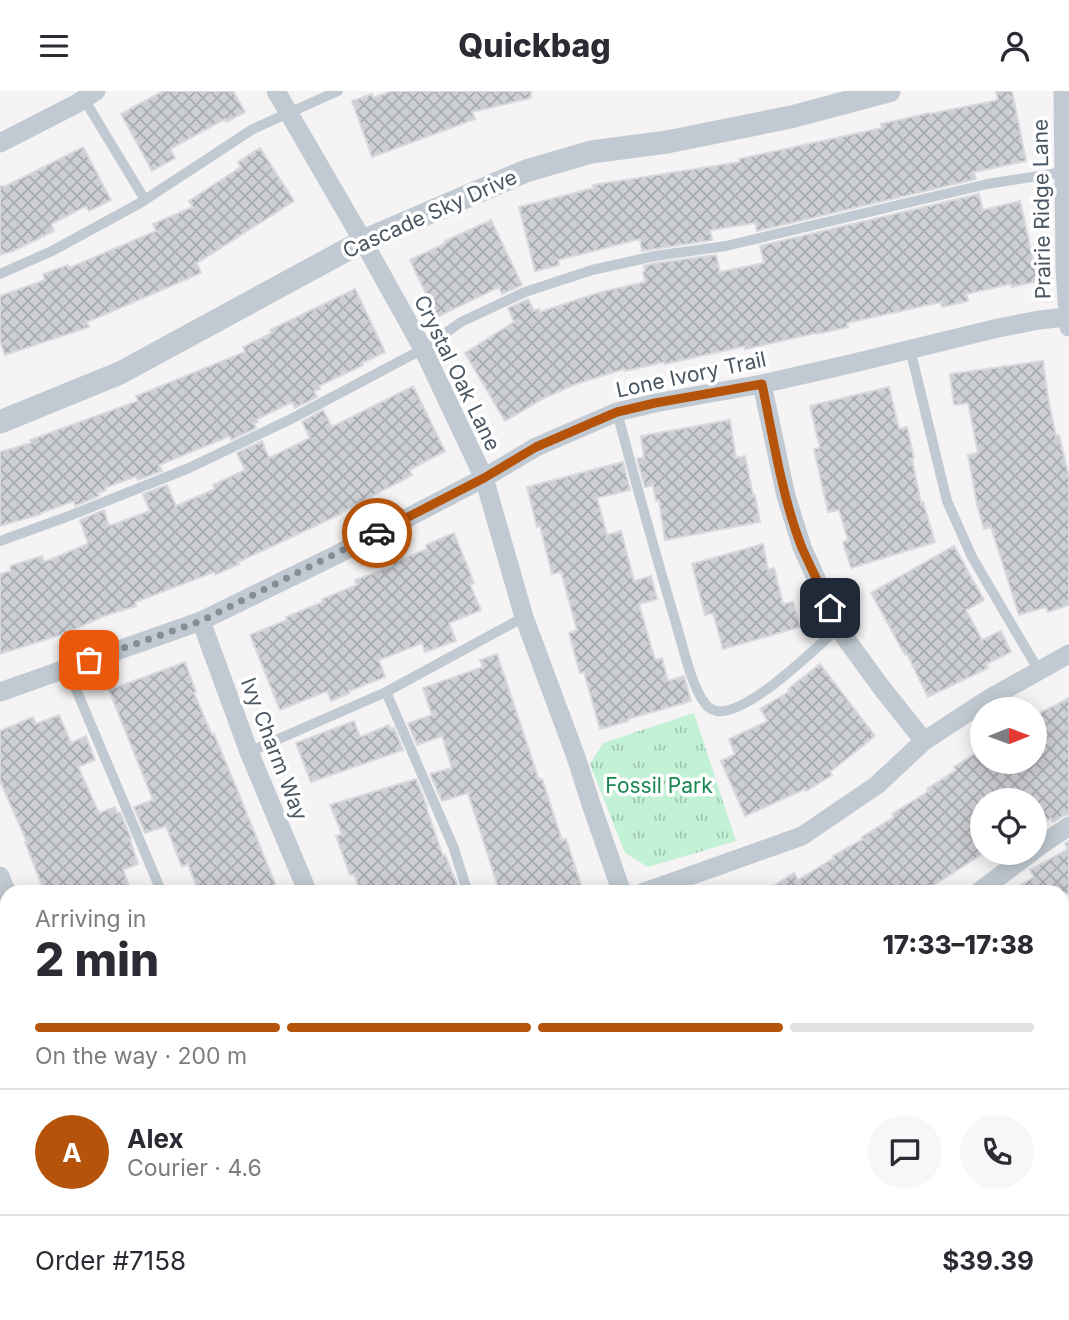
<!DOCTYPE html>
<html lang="en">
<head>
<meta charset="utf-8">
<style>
  body { margin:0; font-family:Inter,sans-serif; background:#f7f7f7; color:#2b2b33; height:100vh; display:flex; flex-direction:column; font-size:26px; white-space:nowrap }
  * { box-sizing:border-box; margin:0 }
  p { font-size:23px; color:#7c7c81 }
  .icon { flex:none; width:38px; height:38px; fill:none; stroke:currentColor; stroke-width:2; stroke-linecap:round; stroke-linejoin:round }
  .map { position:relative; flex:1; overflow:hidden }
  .details { position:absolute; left:0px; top:794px; width:1069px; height:436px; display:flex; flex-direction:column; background:#fff; border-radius:21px 21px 0 0; box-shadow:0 4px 18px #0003 }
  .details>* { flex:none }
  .needle { width:46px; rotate:89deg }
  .fabs { position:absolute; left:970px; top:606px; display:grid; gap:14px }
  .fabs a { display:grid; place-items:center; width:77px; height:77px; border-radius:50%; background:#fff; box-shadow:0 4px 18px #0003; font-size:35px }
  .pin { position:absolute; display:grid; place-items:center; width:60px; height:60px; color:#fff; margin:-30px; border-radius:14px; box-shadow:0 4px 10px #0006 }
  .courier { position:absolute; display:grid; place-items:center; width:70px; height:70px; margin:-35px; border:5px solid #b45309; border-radius:50%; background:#fff; color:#222; box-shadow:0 2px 9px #0007 }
  .overview em { font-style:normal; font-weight:800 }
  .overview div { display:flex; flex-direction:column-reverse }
  .overview { display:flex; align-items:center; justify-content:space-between; height:119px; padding:0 35px }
  h1 { font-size:46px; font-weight:800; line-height:52px }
  .bar { display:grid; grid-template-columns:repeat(4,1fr); gap:10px 7px; align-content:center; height:84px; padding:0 35px }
  .bar i { height:9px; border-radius:5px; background:#e1e1e2 }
  .bar .on { background:#b45309 }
  .bar p { grid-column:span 4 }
  .line { display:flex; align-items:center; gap:18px; padding:0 35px; border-top:2px solid #e1e1e2 }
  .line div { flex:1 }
  .round { display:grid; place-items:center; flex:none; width:74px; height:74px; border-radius:37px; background:#f7f7f7 }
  header { display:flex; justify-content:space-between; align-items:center; height:91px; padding:0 35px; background:#fff; font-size:32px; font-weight:800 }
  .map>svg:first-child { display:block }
</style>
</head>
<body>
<header><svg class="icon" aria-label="menu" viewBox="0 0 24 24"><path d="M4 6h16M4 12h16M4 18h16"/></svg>Quickbag<svg class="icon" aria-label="person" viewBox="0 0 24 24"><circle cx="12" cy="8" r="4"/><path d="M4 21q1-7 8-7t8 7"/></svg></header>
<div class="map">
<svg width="1069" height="1229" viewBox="0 0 1069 1229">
  <defs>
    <pattern id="grass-tufts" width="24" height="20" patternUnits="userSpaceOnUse" patternTransform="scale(1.75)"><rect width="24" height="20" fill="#c3f1d5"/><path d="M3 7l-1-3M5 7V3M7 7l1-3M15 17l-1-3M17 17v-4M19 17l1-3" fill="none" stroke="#a0c6b0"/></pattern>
    <pattern id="building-cross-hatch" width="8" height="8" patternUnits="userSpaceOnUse" patternTransform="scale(1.75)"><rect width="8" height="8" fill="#cdcfd5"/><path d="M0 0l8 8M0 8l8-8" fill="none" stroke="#a8abb0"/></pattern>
  </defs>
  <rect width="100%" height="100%" fill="#f5f3f3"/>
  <!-- grass -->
  <path fill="url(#grass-tufts)" d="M 694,622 L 736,750 L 648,776 L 625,762 L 590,673 L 603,652 Z
    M 1069,888 L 1069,997 L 1062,1000 L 1062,894 Z"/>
  <!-- building -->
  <path fill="url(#building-cross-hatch)" stroke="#d7d9de" stroke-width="2" d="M 163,0 L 233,0 L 245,21 L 226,31 L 225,28 L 170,58 L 175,67 L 152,80 L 121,23 Z
    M 392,0 L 531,0 L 531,7 L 472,21 L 475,28 L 372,66 L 352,10 L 372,3 L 373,7 Z
    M 996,0 L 1012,0 L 1026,70 L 974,81 L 976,88 L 757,140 L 755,132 L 710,139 L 712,149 L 642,160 L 640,148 L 558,169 L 559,174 L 535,180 L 519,116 L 594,97 L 593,94 L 740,71 L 739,68 L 882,37 L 881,33 L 929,22 L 930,23 L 998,9 Z
    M 83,56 L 111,109 L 89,120 L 86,115 L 51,133 L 54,140 L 13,160 L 0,164 L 0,95 L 6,95 Z
    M 260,57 L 294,110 L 197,172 L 201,182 L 87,231 L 89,236 L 5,264 L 0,250 L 0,205 L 45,189 L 43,183 L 68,174 L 69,177 L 156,140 L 153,133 L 193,116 L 189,110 L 241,76 L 238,71 Z
    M 979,103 L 983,119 L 1020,110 L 1038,190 L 1012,196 L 1011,193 L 966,203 L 968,210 L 942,216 L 941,211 L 847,232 L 848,236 L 817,243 L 816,242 L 745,258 L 745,255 L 665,273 L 664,271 L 625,280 L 624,278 L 576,293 L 544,307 L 505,330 L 465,262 L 514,231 L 508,217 L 528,208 L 534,220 L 539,218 L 540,221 L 601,201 L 645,191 L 643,181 L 645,180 L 644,175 L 656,172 L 716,164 L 720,181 L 764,172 L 760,155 Z
    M 491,129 L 522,194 L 502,203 L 499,196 L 437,226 L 410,169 L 446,152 L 445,150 Z
    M 355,198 L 385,261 L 362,272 L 363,274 L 319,295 L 320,298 L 314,300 L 317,306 L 295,317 L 292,311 L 257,328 L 258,331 L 254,332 L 256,337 L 231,349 L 230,345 L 159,374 L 162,380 L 138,389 L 136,385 L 105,397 L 106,399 L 98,402 L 99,405 L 75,415 L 74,410 L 41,422 L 41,423 L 0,435 L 0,361 L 31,352 L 30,349 L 138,310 L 136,305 L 245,261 L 243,256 L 272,242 L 270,239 Z
    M 1043,270 L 1048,307 L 1056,345 L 1059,344 L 1069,386 L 1069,514 L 1048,521 L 1046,516 L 1019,524 L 991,436 L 984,438 L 977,414 L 968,364 L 978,362 L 968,312 L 954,314 L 950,283 Z
    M 413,295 L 445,360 L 409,379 L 412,384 L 340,422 L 341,423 L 238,471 L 239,473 L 215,484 L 214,481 L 135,511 L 136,515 L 104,525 L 66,542 L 0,563 L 0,483 L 11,480 L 10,475 L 42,465 L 44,471 L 88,453 L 80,429 L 104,419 L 109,435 L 150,420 L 143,403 L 167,394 L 176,415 L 215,398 L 213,394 L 245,379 L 237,362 L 262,350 L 269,367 L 310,347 L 302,331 L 323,319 L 332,336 Z
    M 889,296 L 899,338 L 907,336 L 914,367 L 912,368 L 921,412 L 923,411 L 935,451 L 851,477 L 843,451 L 848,449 L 839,419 L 828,421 L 814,358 L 820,357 L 810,315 Z
    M 730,329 L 736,367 L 745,365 L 753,404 L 755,404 L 760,431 L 665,449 L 659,409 L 656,410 L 653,394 L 645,396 L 637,368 L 644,366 L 641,345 Z
    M 623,371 L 630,399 L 597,407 L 607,444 L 621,440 L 634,490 L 651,485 L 657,508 L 639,513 L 655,569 L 662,567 L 668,590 L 684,585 L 691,610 L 628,628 L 628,630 L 600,638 L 584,581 L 580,582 L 569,542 L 577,539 L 561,481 L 552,483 L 540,435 L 537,436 L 527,396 Z
    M 454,442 L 474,492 L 470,494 L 481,519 L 449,532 L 456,550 L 425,561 L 422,552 L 379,569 L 385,586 L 349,600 L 350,602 L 331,610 L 327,600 L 280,619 L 250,544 L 287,529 L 286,526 L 323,511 L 322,508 L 357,494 L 355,489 L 393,475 L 392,472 L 427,458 L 426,454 Z
    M 763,453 L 768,479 L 774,477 L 783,513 L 793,511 L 800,536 L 723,558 L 713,522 L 705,524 L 692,473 Z
    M 954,455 L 984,509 L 966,519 L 982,549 L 1001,540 L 1011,561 L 986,573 L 988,577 L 928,606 L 907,563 L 905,564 L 871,502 Z
    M 497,563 L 539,689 L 542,688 L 562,749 L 566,748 L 582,797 L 569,802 L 516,802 L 513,793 L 499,799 L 468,702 L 442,710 L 430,683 L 452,677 L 442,645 L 417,654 L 408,632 L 432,624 L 423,597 L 483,576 L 480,569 Z
    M 185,571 L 196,601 L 194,602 L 212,644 L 214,643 L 229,679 L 279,802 L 199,802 L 188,773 L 182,776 L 166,735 L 145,742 L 134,716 L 153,709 L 109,599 Z
    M 820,573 L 875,645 L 830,681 L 832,684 L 806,700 L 805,698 L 745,725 L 721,670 L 735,663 L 729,648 L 768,630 L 760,618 L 790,600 L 788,598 Z
    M 1069,607 L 1069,723 L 1063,725 L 1053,731 L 1051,727 L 1034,738 L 1034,709 L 982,709 L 982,763 L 922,802 L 763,802 L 794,782 L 798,789 L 834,767 L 833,765 L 863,748 L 862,746 L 894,726 L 892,723 L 929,700 L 927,698 L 956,679 L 954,676 L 981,659 L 982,670 L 1034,670 L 1034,625 Z
    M 59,624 L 71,652 L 86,645 L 95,669 L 78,676 L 99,722 L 115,716 L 117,722 L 120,721 L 131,747 L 130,748 L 138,773 L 123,779 L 132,802 L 45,802 L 25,751 L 27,751 L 0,690 L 0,640 L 33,626 L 36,633 Z
    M 354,630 L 360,646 L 389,634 L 390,638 L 394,637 L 403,659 L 311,691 L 296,652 Z
    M 416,688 L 427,715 L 426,716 L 443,765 L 445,764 L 458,796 L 443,802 L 361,802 L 354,783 L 350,784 L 336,745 L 342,743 L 330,714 Z
    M 1069,750 L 1069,802 L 1006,802 L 1034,786 L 1030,779 L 1068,758 L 1065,753 Z"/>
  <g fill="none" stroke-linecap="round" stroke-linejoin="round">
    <!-- service -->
    <path stroke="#c1cad2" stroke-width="10" d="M 84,8 L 145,109
      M 0,183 L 52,160 L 140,112 L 253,38 L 338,0
      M 910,258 L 947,410 L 972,466 L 1039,580
      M 617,321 C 636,393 656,465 677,536 C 683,556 692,596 704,611 C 707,616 712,619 717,620 C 747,625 816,557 838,537
      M 0,450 L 69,425 L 189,377 L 289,329 L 423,258 L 461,231 L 525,201 L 592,179 L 655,165 L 726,155 L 987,93 L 1064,81
      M 67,577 L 162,802
      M 386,601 L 453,755 L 468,802
      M 249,661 L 386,601 L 524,526
      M 1062,1171 L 1069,1169
      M 955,1229 L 961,1223"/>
    <!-- minor -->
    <path stroke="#c1cad2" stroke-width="19" d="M 276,0 L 363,150 L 423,258 L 484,387 L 524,526 L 576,666 L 592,716 L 622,802
      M 1063,0 L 1065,179 L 1069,236
      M 0,52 L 76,13 L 96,0
      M 762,293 L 786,405 L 802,456 L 838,537 L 881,596 L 924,650
      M 201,530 L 249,661 L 308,802
      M 0,601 L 201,530 L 334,465 L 484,387 L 536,356 L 617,321 L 655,312 L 762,293 L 850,273 L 998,237 L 1039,229 L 1067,226
      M 1034,759 L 1069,735
      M 0,785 L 7,802
      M 642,802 L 802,745 L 877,694 L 924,650 L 990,607 L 1069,563
      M 977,802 L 1032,761
      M 1062,1016 L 1069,1014
      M 0,1090 L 7,1090
      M 80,1229 L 81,1223
      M 366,1229 L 366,1223
      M 732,1229 L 740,1223"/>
    <!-- tertiary -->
    <path stroke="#c1cad2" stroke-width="23" d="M 0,331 L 120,282 L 363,150 L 526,80 L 591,61 L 667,51 L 791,26 L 889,0"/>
  </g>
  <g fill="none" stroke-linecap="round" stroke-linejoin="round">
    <!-- done -->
    <path stroke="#868d94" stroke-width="7" stroke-dasharray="0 12.6" d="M 89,569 L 201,530 L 377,442"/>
    <!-- route -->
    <path stroke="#b45309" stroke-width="9" d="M 377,442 L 484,387 L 536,356 L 603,327 L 617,321 L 655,312 L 762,293 C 773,346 782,406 802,457 C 811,477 821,497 830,517"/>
  </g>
  <g text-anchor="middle" stroke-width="7" stroke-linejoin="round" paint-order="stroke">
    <!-- street labels -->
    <g font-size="21" fill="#4a5661" stroke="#fff">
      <text transform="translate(1042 118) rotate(-91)" y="7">Prairie Ridge Lane</text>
      <text transform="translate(430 123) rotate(-24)" y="7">Cascade Sky Drive</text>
      <text transform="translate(457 282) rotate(64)" y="7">Crystal Oak Lane</text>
      <text transform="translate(691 284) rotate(-12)" y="7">Lone Ivory Trail</text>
      <text transform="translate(274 658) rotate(69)" y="7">Ivy Charm Way</text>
    </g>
    <!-- park labels -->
    <g font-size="21" fill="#17864f" stroke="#fff">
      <text x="659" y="702">Fossil Park</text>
    </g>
  </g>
</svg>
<div class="fabs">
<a><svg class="needle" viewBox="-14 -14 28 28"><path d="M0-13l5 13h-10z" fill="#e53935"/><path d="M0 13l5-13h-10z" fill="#7c7c81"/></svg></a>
<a><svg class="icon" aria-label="locate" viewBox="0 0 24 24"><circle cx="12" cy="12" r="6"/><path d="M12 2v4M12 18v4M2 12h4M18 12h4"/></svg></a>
</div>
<div class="pin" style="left:89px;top:569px;background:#ea580c"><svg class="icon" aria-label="bag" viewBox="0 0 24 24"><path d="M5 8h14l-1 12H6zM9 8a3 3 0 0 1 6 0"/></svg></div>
<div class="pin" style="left:830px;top:517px;background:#1f2937"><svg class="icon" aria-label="home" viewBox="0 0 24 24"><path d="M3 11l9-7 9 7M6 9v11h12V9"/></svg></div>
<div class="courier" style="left:377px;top:442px"><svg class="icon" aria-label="car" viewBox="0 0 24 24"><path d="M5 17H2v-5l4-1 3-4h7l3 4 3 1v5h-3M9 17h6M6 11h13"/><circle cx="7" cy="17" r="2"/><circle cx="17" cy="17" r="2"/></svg></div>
<section class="details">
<div class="overview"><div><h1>2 min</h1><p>Arriving in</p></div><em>17:33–17:38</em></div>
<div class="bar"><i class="on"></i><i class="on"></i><i class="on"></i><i></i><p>On the way · 200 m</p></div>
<div class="line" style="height:126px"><b class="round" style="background:#b45309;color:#fff">A</b><div><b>Alex</b><p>Courier · 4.6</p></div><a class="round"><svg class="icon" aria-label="chat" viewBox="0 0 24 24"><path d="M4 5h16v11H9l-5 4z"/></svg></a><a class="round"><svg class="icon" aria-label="phone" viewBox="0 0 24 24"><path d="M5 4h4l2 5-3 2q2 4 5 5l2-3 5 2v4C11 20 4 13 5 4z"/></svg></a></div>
<div class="line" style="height:91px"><div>Order #7158</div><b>$39.39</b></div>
</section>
</div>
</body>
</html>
